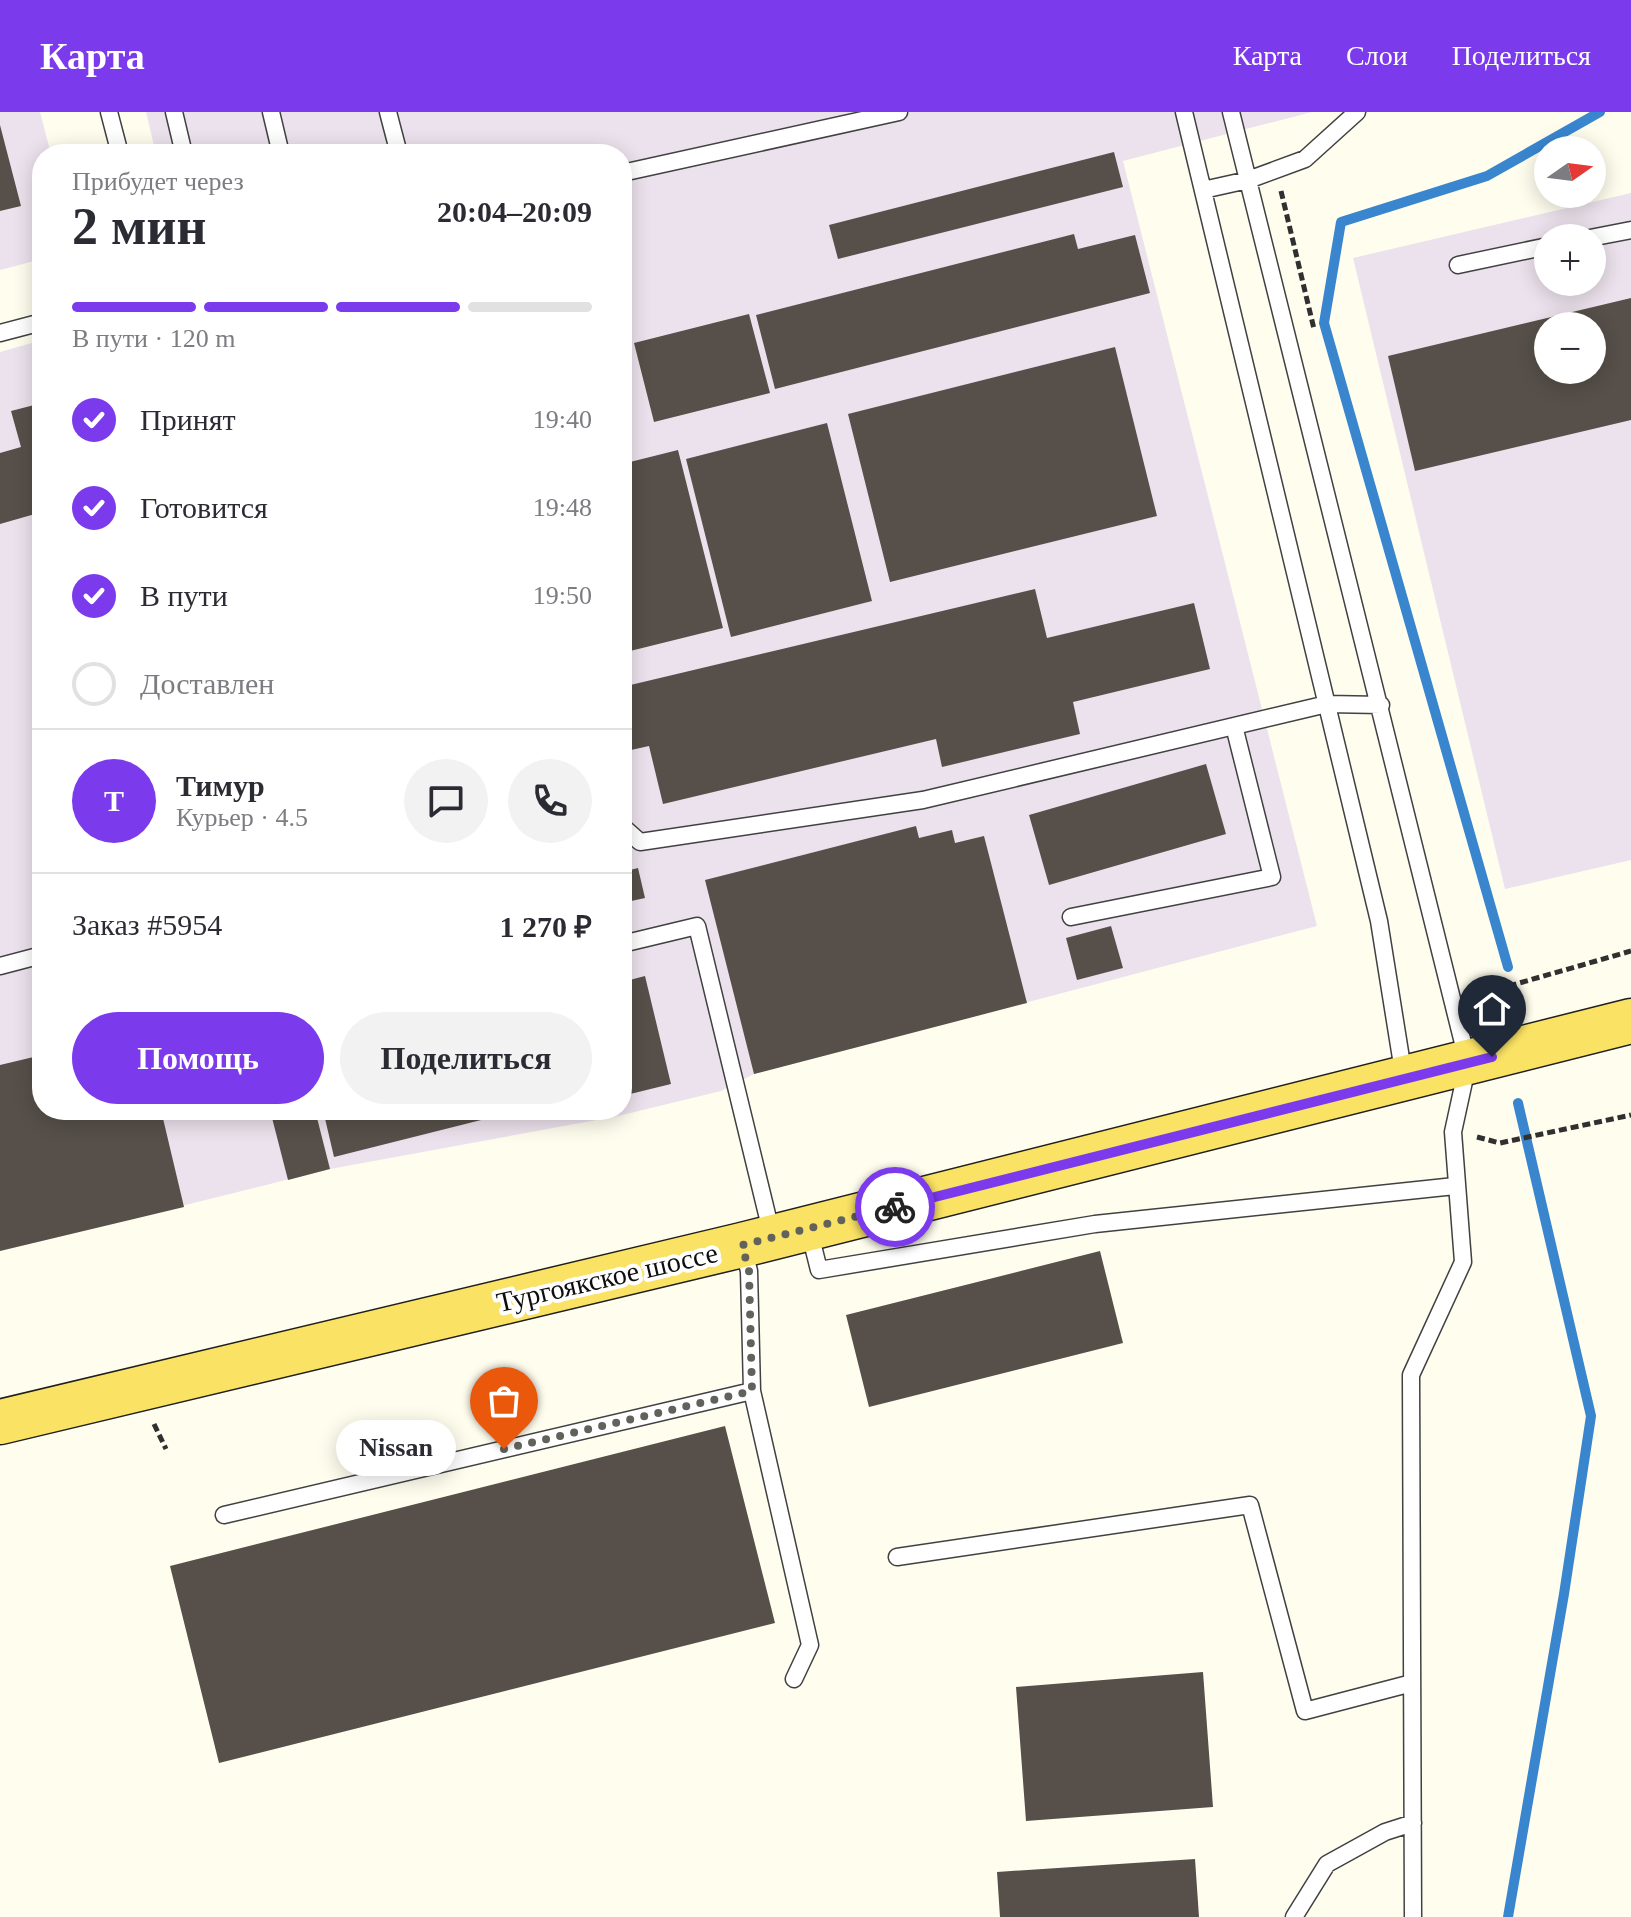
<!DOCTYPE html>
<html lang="ru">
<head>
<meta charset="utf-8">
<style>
  body { margin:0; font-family:"Times New Roman",serif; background:#f2f2f3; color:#2b2b33; height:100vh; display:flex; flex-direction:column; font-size:30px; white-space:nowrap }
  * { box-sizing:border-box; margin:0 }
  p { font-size:26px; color:#7c7c81 }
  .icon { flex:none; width:44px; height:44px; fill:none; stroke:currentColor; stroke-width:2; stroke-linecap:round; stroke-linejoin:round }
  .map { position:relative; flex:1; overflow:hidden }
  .details { position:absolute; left:32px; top:32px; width:600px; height:976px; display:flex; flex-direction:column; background:#fff; border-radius:32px; box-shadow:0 4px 20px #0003 }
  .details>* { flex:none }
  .needle { width:52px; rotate:76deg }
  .tools { position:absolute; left:1534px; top:24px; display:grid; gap:16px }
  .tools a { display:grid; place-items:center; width:72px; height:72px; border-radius:50%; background:#fff; box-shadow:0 4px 20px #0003; font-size:40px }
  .pin { position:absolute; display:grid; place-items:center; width:68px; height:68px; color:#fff; margin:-82px -34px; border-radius:50% 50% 50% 0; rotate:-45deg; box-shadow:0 0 8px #0007 }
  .pin .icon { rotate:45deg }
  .courier { position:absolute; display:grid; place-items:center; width:80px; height:80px; margin:-40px; border:6px solid #7c3aed; border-radius:50%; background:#fff; color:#222; box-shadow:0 2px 10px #0007 }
  .bubble { position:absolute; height:56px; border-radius:28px; background:#fff; box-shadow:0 4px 20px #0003; font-size:26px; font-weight:700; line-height:56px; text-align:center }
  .headline em { font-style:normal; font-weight:700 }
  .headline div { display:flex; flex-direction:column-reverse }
  .headline { display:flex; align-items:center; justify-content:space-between; height:136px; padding:0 40px }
  h1 { font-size:52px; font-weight:700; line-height:60px }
  .bar { display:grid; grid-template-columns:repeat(4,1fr); gap:12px 8px; align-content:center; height:96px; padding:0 40px }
  .bar i { height:10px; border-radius:6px; background:#e1e1e2 }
  .bar .current { background:#7c3aed }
  .bar p { grid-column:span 4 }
  .line { display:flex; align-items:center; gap:20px; padding:0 40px; border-top:2px solid #e1e1e2 }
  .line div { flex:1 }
  .round { display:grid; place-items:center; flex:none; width:84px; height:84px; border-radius:42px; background:#f2f2f3 }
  ol { padding:0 40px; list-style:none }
  li { display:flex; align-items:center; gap:24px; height:88px }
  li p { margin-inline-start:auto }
  li .icon { padding:8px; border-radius:50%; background:#7c3aed; color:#fff; stroke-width:4 }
  li:last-child { color:#7c7c81 }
  li i { width:44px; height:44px; border:4px solid #e1e1e2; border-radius:50% }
  .action { display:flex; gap:16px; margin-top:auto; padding:16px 40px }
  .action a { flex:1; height:92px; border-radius:48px; background:#7c3aed; color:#fff; font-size:32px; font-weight:700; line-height:92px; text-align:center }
  .action a+a { background:#f2f2f3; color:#2b2b33 }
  header { display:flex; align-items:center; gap:48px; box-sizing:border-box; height:112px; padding:0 40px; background:#7c3aed; color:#fff }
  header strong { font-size:38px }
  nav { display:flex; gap:44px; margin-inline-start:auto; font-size:28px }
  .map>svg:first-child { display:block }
</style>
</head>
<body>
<header>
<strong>Карта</strong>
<nav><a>Карта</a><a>Слои</a><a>Поделиться</a></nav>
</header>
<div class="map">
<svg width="1631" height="1805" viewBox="0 0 1631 1805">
  <rect width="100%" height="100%" fill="#fffdee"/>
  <!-- industrial -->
  <path fill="#ece2ed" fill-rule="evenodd" d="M 0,0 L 40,0 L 51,42 L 42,42 L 42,147 L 0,158 Z
    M 146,0 L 1312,0 L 1123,49 L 1317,814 L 754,962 L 721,979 L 618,1004 L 330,1057 L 0,1139 L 0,240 L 42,228 L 42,998 L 622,998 L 622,42 L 156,42 Z
    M 1631,81 L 1631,748 L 1505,777 L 1353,146 ZM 1548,126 L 1592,126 L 1592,170 L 1548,170 ZM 1548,214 L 1592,214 L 1592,258 L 1548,258 Z"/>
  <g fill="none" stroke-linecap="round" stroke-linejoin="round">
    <!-- stream -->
    <path stroke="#3986cf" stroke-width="10" d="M 1508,855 L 1324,211 L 1341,110 L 1487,64 L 1600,0
      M 1508,1805 L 1564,1482 L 1591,1304 L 1518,991"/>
  </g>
  <!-- building -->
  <path fill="#57504a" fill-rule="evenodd" d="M 0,13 L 21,94 L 0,99 Z
    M 1114,40 L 1123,75 L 838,147 L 829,113 Z
    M 1074,122 L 1078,137 L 1135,123 L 1150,181 L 775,277 L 756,203 Z
    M 1631,186 L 1631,308 L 1415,359 L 1388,244 ZM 1548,214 L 1592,214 L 1592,258 L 1548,258 Z
    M 749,202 L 770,281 L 654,310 L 634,231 Z
    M 1115,235 L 1157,404 L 890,470 L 848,302 Z
    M 42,291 L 42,400 L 0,412 L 0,341 L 21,335 L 11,299 Z
    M 827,311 L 872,489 L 731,525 L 686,347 Z
    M 678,338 L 723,516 L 622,541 L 622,352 Z
    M 1035,477 L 1047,526 L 1194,491 L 1210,557 L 1073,590 L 1080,622 L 942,655 L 936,627 L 663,692 L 649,634 L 622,640 L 622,575 Z
    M 1206,652 L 1226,722 L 1049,773 L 1029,703 Z
    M 916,714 L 919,726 L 952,718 L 955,731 L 984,724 L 1027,891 L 754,962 L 705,768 Z
    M 638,756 L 645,786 L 622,791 L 622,760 Z
    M 1111,814 L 1123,856 L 1077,868 L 1066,826 Z
    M 645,864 L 671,972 L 622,984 L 622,870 Z
    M 42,943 L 42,998 L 161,998 L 184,1095 L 0,1139 L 0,953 Z
    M 270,998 L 315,998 L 330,1057 L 288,1068 Z
    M 323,998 L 517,998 L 517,999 L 334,1045 Z
    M 1100,1139 L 1123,1231 L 869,1295 L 846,1203 Z
    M 725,1314 L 775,1511 L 219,1651 L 170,1454 Z
    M 1203,1560 L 1213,1695 L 1026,1709 L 1016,1575 Z
    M 1195,1747 L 1199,1805 L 1000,1805 L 997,1760 Z"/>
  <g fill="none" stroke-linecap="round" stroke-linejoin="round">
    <!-- lane casing -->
    <g stroke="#414141" stroke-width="19">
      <path id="lane" d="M 109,0 L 120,42
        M 174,0 L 184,42
        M 271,0 L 281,42
        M 388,0 L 399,42
        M 1184,0 L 1379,809 L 1404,965
        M 1231,0 L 1468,951 L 1453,1020 L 1463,1150 L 1411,1263 L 1413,1805
        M 622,61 L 899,0
        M 1203,78 L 1248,68 L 1305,47 L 1357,0
        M 1590,126 L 1631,118
        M 1458,153 L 1548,134
        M 0,221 L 42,210
        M 622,714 L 640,730 L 923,688 L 1327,592 L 1381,593
        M 1071,805 L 1272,765 L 1234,614
        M 622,832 L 697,814 L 772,1123
        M 0,854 L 42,843
        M 809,1118 L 819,1158 L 1095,1112 L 1455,1074
        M 743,1136 L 749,1159 L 752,1279 L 810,1533 L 794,1567
        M 224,1403 L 752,1279
        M 897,1445 L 1250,1393 L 1305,1599 L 1412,1571
        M 1294,1805 L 1327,1752 L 1385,1720 L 1413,1711"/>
    </g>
    <!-- primary casing -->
    <g stroke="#1f1f1f" stroke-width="47">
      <path id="primary" d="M 0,1310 L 742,1133 L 1631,909"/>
    </g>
    <!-- path -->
    <path stroke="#303030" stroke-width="5" stroke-dasharray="8 4" stroke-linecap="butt" d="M 1281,79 L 1314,217
      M 1474,884 L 1631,839
      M 1477,1025 L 1500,1031 L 1631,1003
      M 154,1312 L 166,1337"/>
    <!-- lane -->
    <use href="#lane" stroke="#fff" stroke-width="16"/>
    <!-- primary -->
    <use href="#primary" stroke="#fae264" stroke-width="44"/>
  </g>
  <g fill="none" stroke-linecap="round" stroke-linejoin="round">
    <!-- done -->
    <path stroke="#62625c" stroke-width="8" stroke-dasharray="0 14.4" d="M 504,1337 L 752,1279 L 749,1159 L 742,1133 L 895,1095"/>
    <!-- route -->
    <path stroke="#7c3aed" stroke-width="10" d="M 895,1095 L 1492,945"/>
  </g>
  <g text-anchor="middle" stroke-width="8" stroke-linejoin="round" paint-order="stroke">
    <!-- street labels -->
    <g font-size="28" fill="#0e0e0e" stroke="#fff">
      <text transform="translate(607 1165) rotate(-13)" y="10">Тургоякское шоссе</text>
    </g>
  </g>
</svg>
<div class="tools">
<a><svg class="needle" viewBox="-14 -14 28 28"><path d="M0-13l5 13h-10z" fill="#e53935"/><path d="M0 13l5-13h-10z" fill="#7c7c81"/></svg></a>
<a>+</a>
<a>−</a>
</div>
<div class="pin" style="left:504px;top:1337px;background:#ea580c"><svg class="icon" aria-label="bag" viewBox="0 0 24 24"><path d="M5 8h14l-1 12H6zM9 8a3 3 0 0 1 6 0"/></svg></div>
<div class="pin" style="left:1492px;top:945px;background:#1f2937"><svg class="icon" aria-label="home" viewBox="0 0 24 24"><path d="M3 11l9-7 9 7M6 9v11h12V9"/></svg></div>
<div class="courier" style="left:895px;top:1095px"><svg class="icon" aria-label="bike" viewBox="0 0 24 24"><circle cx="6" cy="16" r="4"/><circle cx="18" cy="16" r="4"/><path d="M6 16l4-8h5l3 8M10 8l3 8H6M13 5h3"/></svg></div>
<div class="bubble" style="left:336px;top:1308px;width:120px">Nissan</div>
<section class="details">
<div class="headline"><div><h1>2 мин</h1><p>Прибудет через</p></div><em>20:04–20:09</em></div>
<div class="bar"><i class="current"></i><i class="current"></i><i class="current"></i><i></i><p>В пути · 120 m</p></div>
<ol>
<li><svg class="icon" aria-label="check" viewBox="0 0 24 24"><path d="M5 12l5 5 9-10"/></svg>Принят<p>19:40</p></li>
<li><svg class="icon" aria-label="check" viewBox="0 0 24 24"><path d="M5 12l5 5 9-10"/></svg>Готовится<p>19:48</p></li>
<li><svg class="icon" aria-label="check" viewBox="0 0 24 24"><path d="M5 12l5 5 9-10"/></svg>В пути<p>19:50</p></li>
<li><i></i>Доставлен</li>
</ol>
<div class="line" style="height:144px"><b class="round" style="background:#7c3aed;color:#fff">Т</b><div><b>Тимур</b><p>Курьер · 4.5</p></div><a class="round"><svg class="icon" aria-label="chat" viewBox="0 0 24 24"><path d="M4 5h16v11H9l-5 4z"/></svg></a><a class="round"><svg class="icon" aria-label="phone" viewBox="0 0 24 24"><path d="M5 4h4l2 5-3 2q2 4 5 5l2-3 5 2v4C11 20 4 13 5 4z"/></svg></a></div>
<div class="line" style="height:104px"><div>Заказ #5954</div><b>1 270 ₽</b></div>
<div class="action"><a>Помощь</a><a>Поделиться</a></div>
</section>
</div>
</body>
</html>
